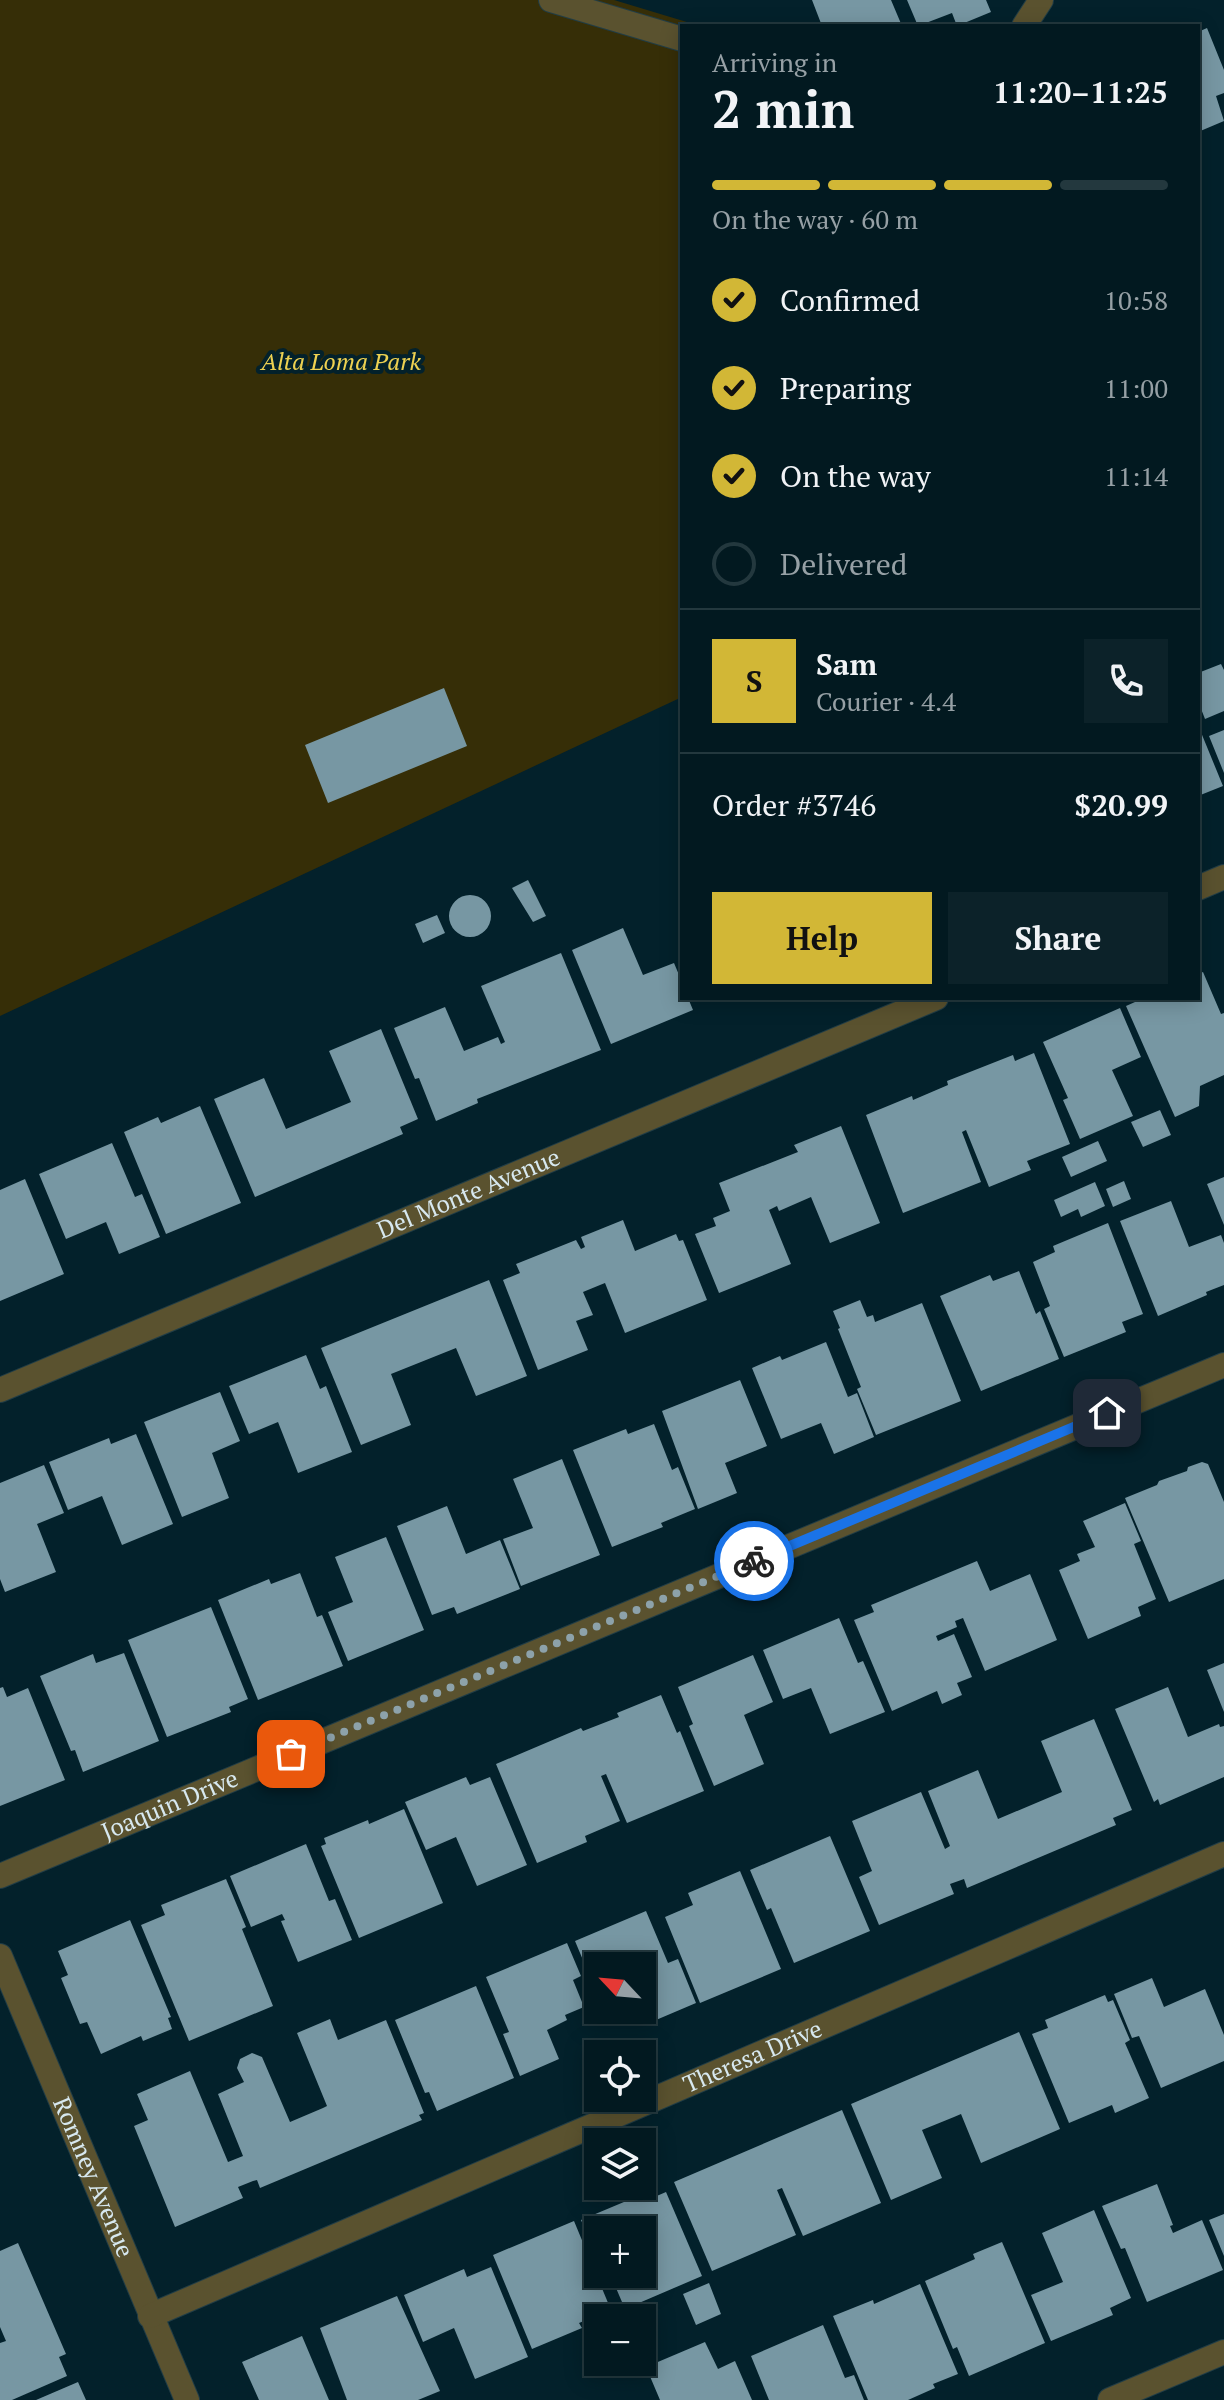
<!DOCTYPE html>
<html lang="en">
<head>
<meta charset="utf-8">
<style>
  body { margin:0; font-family:"PT Serif",serif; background:#0c2229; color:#f1f3f6; height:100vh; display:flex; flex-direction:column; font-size:30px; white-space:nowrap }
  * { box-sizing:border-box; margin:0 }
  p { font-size:26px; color:#96a0a5 }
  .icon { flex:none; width:44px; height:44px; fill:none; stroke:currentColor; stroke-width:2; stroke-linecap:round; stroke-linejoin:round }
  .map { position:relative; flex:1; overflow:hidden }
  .drawer { position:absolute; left:680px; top:24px; width:520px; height:976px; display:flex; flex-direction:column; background:#021920; border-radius:0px; box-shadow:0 4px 20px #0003,0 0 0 2px #23383e }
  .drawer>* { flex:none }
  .needle { width:52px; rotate:296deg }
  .tools { position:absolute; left:584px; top:1952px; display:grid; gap:16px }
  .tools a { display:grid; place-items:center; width:72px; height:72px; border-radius:0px; background:#021920; box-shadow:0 4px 20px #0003,0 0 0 2px #23383e; font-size:40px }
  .pin { position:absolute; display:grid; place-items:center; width:68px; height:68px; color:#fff; margin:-34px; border-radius:16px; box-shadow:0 4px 12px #0006 }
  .courier { position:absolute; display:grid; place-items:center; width:80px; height:80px; margin:-40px; border:6px solid #1a73e8; border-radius:50%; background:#fff; color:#222; box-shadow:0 2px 10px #0007 }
  .headline em { font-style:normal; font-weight:700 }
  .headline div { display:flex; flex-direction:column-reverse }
  .headline { display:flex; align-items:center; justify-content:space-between; height:136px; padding:0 32px }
  h1 { font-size:52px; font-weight:700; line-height:60px }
  .bar { display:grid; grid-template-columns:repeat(4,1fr); gap:12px 8px; align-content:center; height:96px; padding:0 32px }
  .bar i { height:10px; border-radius:6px; background:#23383e }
  .bar .active { background:#d2b736 }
  .bar p { grid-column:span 4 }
  .line { display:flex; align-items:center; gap:20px; padding:0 32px; border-top:2px solid #23383e }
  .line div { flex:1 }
  .round { display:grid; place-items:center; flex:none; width:84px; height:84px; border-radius:0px; background:#0c2229 }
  ol { padding:0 32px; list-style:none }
  li { display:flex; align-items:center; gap:24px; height:88px }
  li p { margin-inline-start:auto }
  li .icon { padding:8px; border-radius:50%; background:#d2b736; color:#111; stroke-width:4 }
  li:last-child { color:#96a0a5 }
  li i { width:44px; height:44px; border:4px solid #23383e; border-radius:50% }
  .action { display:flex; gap:16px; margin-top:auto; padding:16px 32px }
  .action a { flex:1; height:92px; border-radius:0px; background:#d2b736; color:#111; font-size:32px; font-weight:700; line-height:92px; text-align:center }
  .action a+a { background:#0c2229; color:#f1f3f6 }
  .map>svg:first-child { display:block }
</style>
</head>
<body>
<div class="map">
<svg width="1224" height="2400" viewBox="0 0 1224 2400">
  <rect width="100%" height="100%" fill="#03212b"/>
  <!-- green -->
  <path fill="#362e07" d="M 0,0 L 614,0 L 700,26 L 682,26 L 682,697 L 0,1016 Z"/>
  <!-- building -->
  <path fill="#7797a3" d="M 812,0 L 891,0 L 902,26 L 822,26 Z
    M 907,0 L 986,0 L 991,12 L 957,26 L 952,13 L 918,26 Z
    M 1207,28 L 1224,70 L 1224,93 L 1216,96 L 1224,121 L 1198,132 L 1198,32 Z
    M 1221,664 L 1224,670 L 1224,711 L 1205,719 L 1198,701 L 1198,673 Z
    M 444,688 L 467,746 L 328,803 L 305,745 Z
    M 1198,725 L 1223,786 L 1198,796 Z
    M 1224,730 L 1224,773 L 1209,736 Z
    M 528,880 L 546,916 L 533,922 L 512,888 Z
    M449 916a21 21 0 1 1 42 0a21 21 0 1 1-42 0Z
    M 437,915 L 445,933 L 423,943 L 415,924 Z
    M 623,928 L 643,975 L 674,963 L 682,982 L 682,998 L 688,998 L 693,1010 L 611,1044 L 572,950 Z
    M 561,953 L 601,1050 L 477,1099 L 478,1103 L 436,1121 L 419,1078 L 415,1079 L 394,1028 L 445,1007 L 464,1051 L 498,1037 L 501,1044 L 505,1042 L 481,986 Z
    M 1203,972 L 1221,1014 L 1224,1013 L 1224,1075 L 1200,1086 L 1199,1106 L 1175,1117 L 1126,1006 L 1144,998 L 1198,998 L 1198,974 Z
    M 1120,1008 L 1141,1057 L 1112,1070 L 1133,1116 L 1080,1139 L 1063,1100 L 1068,1098 L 1043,1042 Z
    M 381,1029 L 418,1119 L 400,1127 L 403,1134 L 255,1197 L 214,1099 L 264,1078 L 286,1129 L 320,1115 L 351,1102 L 329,1051 Z
    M 1034,1053 L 1070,1144 L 1027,1161 L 1031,1170 L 989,1187 L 966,1130 L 962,1132 L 981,1182 L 903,1213 L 866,1115 L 912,1096 L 913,1100 L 948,1085 L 947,1081 L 1013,1055 L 1015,1061 Z
    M 200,1106 L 241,1203 L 166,1234 L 124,1132 L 158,1117 L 161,1123 Z
    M 1160,1110 L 1171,1135 L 1143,1147 L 1131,1122 Z
    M 841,1126 L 880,1223 L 830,1243 L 811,1197 L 779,1211 L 777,1206 L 769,1210 L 791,1264 L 719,1293 L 695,1234 L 716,1226 L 713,1218 L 730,1211 L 719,1183 L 798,1152 L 794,1145 Z
    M 1098,1141 L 1107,1161 L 1071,1177 L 1062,1157 Z
    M 112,1143 L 135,1197 L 142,1194 L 160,1237 L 119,1254 L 106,1222 L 66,1239 L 39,1174 Z
    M 1224,1177 L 1224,1225 L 1207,1184 Z
    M 25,1179 L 64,1274 L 0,1301 L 0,1190 Z
    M 1124,1181 L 1131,1199 L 1113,1207 L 1106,1189 Z
    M 1095,1182 L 1105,1206 L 1081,1217 L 1078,1209 L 1061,1217 L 1054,1200 Z
    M 1171,1201 L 1189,1247 L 1221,1235 L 1224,1243 L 1224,1285 L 1206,1292 L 1207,1295 L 1158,1316 L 1120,1221 Z
    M 623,1220 L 635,1251 L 676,1234 L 679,1241 L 683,1240 L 707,1300 L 625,1333 L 605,1283 L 600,1285 L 583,1292 L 593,1315 L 576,1321 L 588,1350 L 538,1370 L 503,1280 L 520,1273 L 516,1264 L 576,1240 L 581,1249 L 585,1247 L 581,1237 Z
    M 1108,1223 L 1143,1314 L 1122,1322 L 1126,1332 L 1064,1357 L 1044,1309 L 1050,1306 L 1033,1262 L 1055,1252 L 1053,1246 Z
    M 1019,1271 L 1036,1314 L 1040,1311 L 1059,1359 L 981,1391 L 940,1296 L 990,1275 L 993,1281 Z
    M 489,1280 L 527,1376 L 476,1396 L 456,1348 L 391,1374 L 411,1425 L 361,1445 L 321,1348 Z
    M 860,1300 L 867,1317 L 873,1315 L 875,1322 L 922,1303 L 961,1401 L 876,1435 L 857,1389 L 861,1387 L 838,1329 L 840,1328 L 833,1311 Z
    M 826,1342 L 848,1397 L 857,1393 L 874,1437 L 834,1454 L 821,1423 L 781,1439 L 752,1368 L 780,1356 L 782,1360 Z
    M 306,1355 L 320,1389 L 326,1386 L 352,1452 L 298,1473 L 278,1422 L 249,1434 L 229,1386 Z
    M 740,1380 L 767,1446 L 725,1463 L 737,1493 L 698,1509 L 662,1411 Z
    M 220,1392 L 240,1441 L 212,1453 L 229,1498 L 182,1517 L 144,1422 Z
    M 654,1424 L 672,1470 L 678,1467 L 695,1509 L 661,1523 L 663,1527 L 612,1547 L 573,1450 L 626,1429 L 628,1434 Z
    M 136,1434 L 173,1524 L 122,1545 L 102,1496 L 68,1510 L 49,1462 L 109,1438 L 111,1444 Z
    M 562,1459 L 600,1555 L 521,1586 L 503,1539 L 533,1528 L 513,1479 Z
    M 1202,1462 L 1208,1464 L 1224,1502 L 1224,1579 L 1169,1602 L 1125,1498 L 1157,1485 L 1159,1481 L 1187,1471 L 1188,1467 Z
    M 44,1465 L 64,1513 L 37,1524 L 56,1572 L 5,1592 L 0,1579 L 0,1483 Z
    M 1125,1503 L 1141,1541 L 1134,1544 L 1156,1599 L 1138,1607 L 1141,1616 L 1088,1639 L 1059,1570 L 1080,1561 L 1077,1554 L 1095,1547 L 1083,1521 Z
    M 447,1506 L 466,1554 L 500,1540 L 520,1589 L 457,1614 L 454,1607 L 432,1615 L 397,1526 Z
    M 386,1537 L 424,1630 L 348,1661 L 328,1612 L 353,1602 L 335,1557 Z
    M 977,1561 L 990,1591 L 1030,1574 L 1057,1640 L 985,1671 L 963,1618 L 955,1621 L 957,1627 L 936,1636 L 938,1641 L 954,1634 L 972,1677 L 957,1683 L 962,1695 L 942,1704 L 937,1691 L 892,1711 L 854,1620 L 874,1612 L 871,1605 Z
    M 300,1573 L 317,1617 L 322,1615 L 343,1666 L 258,1700 L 218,1600 L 269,1579 L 271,1584 Z
    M 211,1607 L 248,1699 L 229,1707 L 231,1712 L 167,1737 L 128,1640 Z
    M 839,1618 L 858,1663 L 863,1661 L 885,1712 L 830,1734 L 811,1688 L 783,1699 L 763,1650 Z
    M 124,1653 L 159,1741 L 83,1772 L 75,1750 L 71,1751 L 40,1676 L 93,1654 L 96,1663 Z
    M 753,1655 L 773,1702 L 744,1715 L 764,1764 L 714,1786 L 689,1726 L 693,1724 L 678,1687 Z
    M 1224,1663 L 1224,1712 L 1207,1670 Z
    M 3,1687 L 7,1697 L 28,1688 L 65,1780 L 0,1806 L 0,1688 Z
    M 1168,1687 L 1188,1737 L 1219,1724 L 1220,1727 L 1224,1726 L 1224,1777 L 1160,1805 L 1158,1799 L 1154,1802 L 1115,1709 Z
    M 661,1695 L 677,1733 L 680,1731 L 704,1791 L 627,1823 L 606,1774 L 601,1776 L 620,1821 L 585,1836 L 587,1842 L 537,1863 L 496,1764 L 581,1728 L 583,1731 L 619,1717 L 617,1713 Z
    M 1094,1719 L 1132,1810 L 1113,1818 L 1116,1825 L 967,1888 L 964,1879 L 950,1884 L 954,1894 L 879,1925 L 859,1877 L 872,1871 L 852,1821 L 921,1792 L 945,1849 L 950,1846 L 928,1791 L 978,1770 L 998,1819 L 1062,1792 L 1041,1741 Z
    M 466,1777 L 470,1785 L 490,1777 L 527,1865 L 477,1886 L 456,1837 L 426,1850 L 405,1802 Z
    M 404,1809 L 443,1903 L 359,1938 L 321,1846 L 326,1844 L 324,1838 L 368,1820 L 369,1824 Z
    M 830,1836 L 870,1931 L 794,1963 L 771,1908 L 767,1910 L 750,1870 Z
    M 306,1844 L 329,1901 L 335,1899 L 352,1940 L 298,1962 L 281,1921 L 285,1920 L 282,1914 L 251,1927 L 230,1876 Z
    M 740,1871 L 781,1969 L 700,2003 L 665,1917 L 693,1905 L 688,1893 Z
    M 226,1879 L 246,1927 L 242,1929 L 273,2006 L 189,2041 L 141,1925 L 165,1915 L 161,1905 Z
    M 646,1911 L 668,1963 L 678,1959 L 696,2003 L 656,2020 L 642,1986 L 642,1966 L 598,1966 L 598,1996 L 575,1941 Z
    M 130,1920 L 171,2017 L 168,2018 L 172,2029 L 143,2041 L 141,2036 L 101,2054 L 87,2022 L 80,2024 L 61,1978 L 68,1975 L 58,1951 Z
    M 567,1943 L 581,1976 L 573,1980 L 584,2007 L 565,2015 L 567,2020 L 547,2030 L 559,2059 L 520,2076 L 503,2034 L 509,2032 L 486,1977 Z
    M 1152,1978 L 1164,2007 L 1205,1989 L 1224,2035 L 1224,2061 L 1161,2088 L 1139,2036 L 1132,2038 L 1114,1994 Z
    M 476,1986 L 514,2078 L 437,2111 L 429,2092 L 425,2093 L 395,2020 Z
    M 1105,1995 L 1108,2002 L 1113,2000 L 1130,2040 L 1125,2043 L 1149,2098 L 1115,2113 L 1112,2105 L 1069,2123 L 1032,2034 L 1048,2028 L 1045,2020 Z
    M 330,2019 L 338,2040 L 386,2020 L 424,2113 L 419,2115 L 422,2120 L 260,2188 L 257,2180 L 253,2181 L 238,2187 L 243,2198 L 175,2227 L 134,2126 L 148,2120 L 137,2094 L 190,2071 L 228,2162 L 243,2156 L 218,2094 L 244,2082 L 237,2068 L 240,2059 L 252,2053 L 262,2057 L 290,2122 L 323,2108 L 327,2106 L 297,2033 Z
    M 1019,2032 L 1060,2129 L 981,2163 L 961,2114 L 954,2117 L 922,2130 L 942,2178 L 891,2200 L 851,2104 Z
    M 842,2110 L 881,2203 L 803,2236 L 782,2188 L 777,2190 L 796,2235 L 712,2271 L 674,2182 Z
    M 1157,2184 L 1173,2225 L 1170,2226 L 1173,2233 L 1202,2220 L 1223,2270 L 1147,2302 L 1125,2248 L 1121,2249 L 1102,2206 Z
    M 666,2192 L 702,2276 L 625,2309 L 610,2274 L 642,2274 L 642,2230 L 598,2230 L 598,2260 L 581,2220 L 643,2194 L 645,2201 Z
    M 1094,2210 L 1131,2298 L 1110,2308 L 1113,2315 L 1051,2341 L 1031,2295 L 1063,2282 L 1042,2233 Z
    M 1224,2214 L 1224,2256 L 1209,2220 Z
    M 574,2221 L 611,2310 L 579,2323 L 582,2328 L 532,2349 L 493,2255 Z
    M 1002,2242 L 1045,2343 L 969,2376 L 957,2347 L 953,2349 L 925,2281 L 975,2259 L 973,2254 Z
    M 18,2243 L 66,2354 L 59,2357 L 67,2376 L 12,2400 L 0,2400 L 0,2343 L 6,2341 L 0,2327 L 0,2251 Z
    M 491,2267 L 528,2357 L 475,2379 L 454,2328 L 423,2342 L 404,2295 L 464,2269 L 467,2277 Z
    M 709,2283 L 721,2314 L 696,2325 L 683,2294 Z
    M 920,2284 L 958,2374 L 933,2384 L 935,2388 L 908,2400 L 868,2400 L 833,2316 L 873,2300 L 874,2304 Z
    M 397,2296 L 440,2391 L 418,2400 L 347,2400 L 320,2328 Z
    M 823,2325 L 845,2378 L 854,2375 L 864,2400 L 769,2400 L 751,2356 Z
    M 302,2336 L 329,2400 L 259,2400 L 242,2362 Z
    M 705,2342 L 718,2369 L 735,2361 L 752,2400 L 660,2400 L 646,2367 Z
    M 78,2382 L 86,2400 L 36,2400 Z"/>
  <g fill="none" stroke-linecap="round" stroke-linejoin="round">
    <!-- minor casing -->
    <g stroke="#213d46" stroke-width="26">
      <g id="minor">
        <path d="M 551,0 L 682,39"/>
        <path d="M 1024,26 L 1041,0"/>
        <path d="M 1198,888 L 1224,877"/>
        <path id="s1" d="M 0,1390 L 936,998"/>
        <path id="s2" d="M 0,1876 L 1224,1365"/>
        <path id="s3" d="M 0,1956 L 187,2400"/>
        <path id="s4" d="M 150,2316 L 1224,1854"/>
        <path d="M 1110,2400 L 1224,2352"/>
      </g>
    </g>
    <!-- minor -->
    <use href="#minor" stroke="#5a522f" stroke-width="24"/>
  </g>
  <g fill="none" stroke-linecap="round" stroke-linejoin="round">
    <!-- done -->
    <path stroke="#8da2aa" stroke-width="8" stroke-dasharray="0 14.4" d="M 291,1754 L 754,1561"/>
    <!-- route -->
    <path stroke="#1a73e8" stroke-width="10" d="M 754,1561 L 1107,1413"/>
  </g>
  <g text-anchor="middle" stroke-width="8" stroke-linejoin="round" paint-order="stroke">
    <!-- park labels -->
    <g font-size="24" font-style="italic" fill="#edd151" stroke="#03212b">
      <text x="341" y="370">Alta Loma Park</text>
    </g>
    <!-- street labels -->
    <g font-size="24" fill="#d7e8ef" stroke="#03212b">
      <text dy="8" stroke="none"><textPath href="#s1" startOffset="508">Del Monte Avenue</textPath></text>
      <text dy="8" stroke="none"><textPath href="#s2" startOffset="184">Joaquin Drive</textPath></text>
      <text dy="8" stroke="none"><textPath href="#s4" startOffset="656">Theresa Drive</textPath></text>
      <text dy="8" stroke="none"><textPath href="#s3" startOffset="240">Romney Avenue</textPath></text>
    </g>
  </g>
</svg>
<div class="tools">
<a><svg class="needle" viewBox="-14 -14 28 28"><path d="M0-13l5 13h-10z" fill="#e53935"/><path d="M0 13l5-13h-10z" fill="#96a0a5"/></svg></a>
<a><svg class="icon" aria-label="locate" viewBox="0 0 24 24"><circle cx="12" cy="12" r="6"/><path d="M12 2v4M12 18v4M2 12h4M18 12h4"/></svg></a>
<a><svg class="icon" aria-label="layers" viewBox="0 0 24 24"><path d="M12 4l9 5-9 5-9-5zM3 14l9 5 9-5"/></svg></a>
<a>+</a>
<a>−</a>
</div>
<div class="pin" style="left:291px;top:1754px;background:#ea580c"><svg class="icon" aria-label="bag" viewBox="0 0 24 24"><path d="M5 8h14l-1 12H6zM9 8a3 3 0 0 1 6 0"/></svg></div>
<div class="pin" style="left:1107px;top:1413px;background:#1f2937"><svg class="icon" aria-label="home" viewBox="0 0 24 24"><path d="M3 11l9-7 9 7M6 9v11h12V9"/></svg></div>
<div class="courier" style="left:754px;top:1561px"><svg class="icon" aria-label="bike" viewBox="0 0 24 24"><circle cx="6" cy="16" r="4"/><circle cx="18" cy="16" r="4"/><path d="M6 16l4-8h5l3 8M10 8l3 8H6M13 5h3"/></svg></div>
<section class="drawer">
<div class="headline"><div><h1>2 min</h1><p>Arriving in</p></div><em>11:20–11:25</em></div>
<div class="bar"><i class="active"></i><i class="active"></i><i class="active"></i><i></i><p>On the way · 60 m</p></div>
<ol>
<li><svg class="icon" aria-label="check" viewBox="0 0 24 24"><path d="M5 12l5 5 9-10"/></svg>Confirmed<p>10:58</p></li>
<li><svg class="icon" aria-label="check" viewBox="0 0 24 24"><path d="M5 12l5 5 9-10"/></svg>Preparing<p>11:00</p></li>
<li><svg class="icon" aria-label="check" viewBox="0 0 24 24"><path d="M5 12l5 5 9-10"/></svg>On the way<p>11:14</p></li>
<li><i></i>Delivered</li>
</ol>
<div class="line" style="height:144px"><b class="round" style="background:#d2b736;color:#111">S</b><div><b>Sam</b><p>Courier · 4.4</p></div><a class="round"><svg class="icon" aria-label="phone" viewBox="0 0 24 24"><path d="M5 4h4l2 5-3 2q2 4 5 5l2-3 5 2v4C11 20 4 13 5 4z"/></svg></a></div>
<div class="line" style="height:104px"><div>Order #3746</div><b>$20.99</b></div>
<div class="action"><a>Help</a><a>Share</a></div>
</section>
</div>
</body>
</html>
